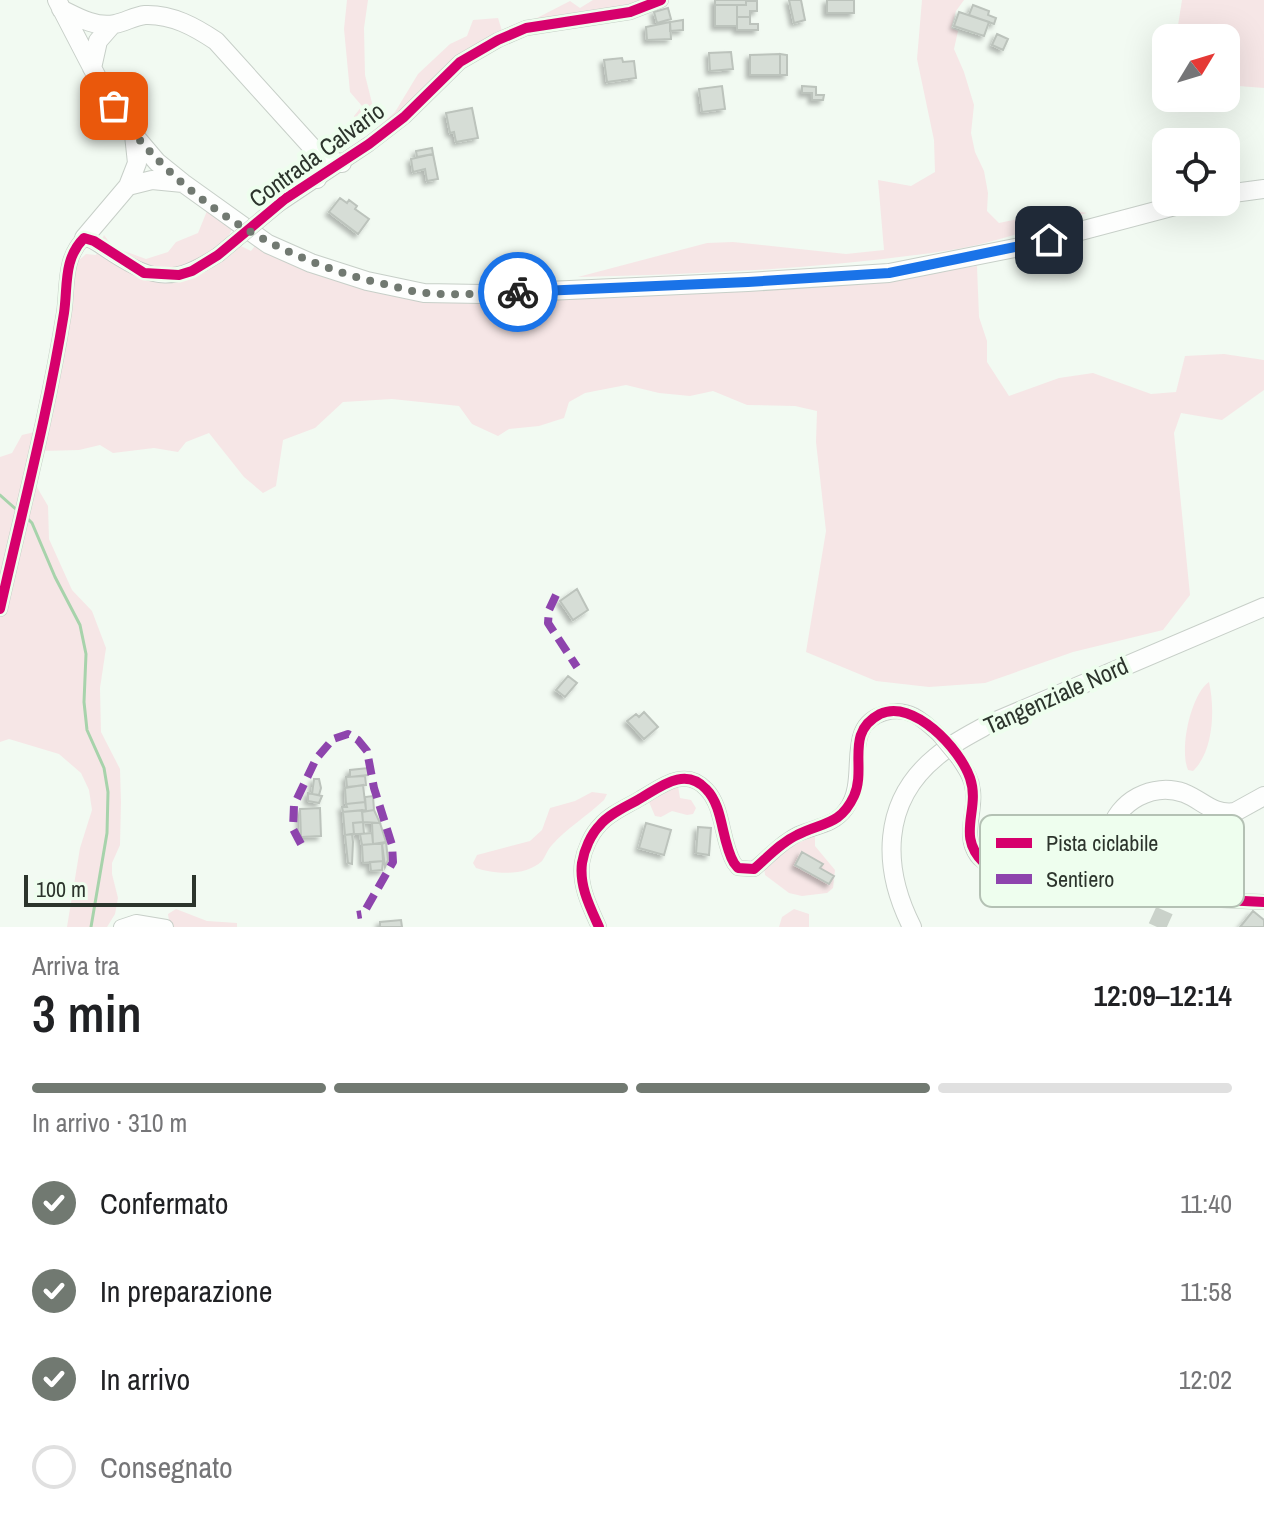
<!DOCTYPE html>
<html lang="it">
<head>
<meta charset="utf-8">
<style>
  body { margin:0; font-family:"Archivo Narrow",sans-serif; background:#f2f2f2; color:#202124; height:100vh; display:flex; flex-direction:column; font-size:30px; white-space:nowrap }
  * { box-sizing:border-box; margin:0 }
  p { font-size:26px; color:#757577 }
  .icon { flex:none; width:44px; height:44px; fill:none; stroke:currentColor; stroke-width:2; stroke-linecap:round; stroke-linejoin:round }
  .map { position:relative; height:927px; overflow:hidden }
  .side { display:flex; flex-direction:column; background:#fff; flex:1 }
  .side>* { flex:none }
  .needle { width:52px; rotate:52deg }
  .controls { position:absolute; left:1152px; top:24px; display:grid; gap:16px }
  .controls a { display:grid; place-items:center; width:88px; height:88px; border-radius:16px; background:#fff; box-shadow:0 8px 32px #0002; font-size:40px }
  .scale { position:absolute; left:24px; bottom:20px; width:172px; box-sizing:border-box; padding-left:8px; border:4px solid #2c342c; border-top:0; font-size:22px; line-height:28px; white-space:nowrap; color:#2c342c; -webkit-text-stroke:6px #eefeee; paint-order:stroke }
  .pin { position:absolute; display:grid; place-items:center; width:68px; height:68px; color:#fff; margin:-34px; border-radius:16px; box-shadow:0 4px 12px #0006 }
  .courier { position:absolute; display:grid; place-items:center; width:80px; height:80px; margin:-40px; border:6px solid #1a73e8; border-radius:50%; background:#fff; color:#222; box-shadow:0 2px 10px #0007 }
  .headline em { font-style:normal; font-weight:600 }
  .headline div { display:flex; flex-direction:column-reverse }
  .headline { display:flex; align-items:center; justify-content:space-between; height:136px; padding:0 32px }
  h1 { font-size:52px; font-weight:600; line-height:60px }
  .bar { display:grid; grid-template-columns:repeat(4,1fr); gap:12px 8px; align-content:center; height:96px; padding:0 32px }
  .bar i { height:10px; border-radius:6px; background:#e0e0e0 }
  .bar .on { background:#717971 }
  .bar p { grid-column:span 4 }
  ol { padding:0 32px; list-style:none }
  li { display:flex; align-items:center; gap:24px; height:88px }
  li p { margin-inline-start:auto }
  li .icon { padding:8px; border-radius:50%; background:#717971; color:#fff; stroke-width:4 }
  li:last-child { color:#757577 }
  li i { width:44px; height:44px; border:4px solid #e0e0e0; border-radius:50% }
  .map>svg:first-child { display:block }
</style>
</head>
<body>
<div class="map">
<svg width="1264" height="927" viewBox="0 0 1264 927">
  <defs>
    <filter id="shadow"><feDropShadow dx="-3.5" dy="3.5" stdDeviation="2" flood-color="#0004"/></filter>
  </defs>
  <rect width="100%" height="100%" fill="#f2faf2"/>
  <!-- green -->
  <path fill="#f6e6e6" d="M 347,0 L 368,0 L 364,28 L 365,75 L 376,119 L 357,130 L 354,116 L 362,106 L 350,92 L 344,29 Z
    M 593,0 L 652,0 L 610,11 L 535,19 L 570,1 L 580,8 Z
    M 922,0 L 964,0 L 956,11 L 951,28 L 958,31 L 954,49 L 964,72 L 974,105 L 971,133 L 975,152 L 984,171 L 988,193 L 987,211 L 999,223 L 1066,209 L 1087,213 C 1043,225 995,243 951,250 C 827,269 703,274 578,277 L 707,243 L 733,242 L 846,254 L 884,250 L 878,180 L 911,186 L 935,172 L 934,140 L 917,59 Z
    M 1182,0 L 1264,0 L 1264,88 L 1226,85 L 1226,38 L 1176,38 Z
    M 498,18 L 503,34 L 405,112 L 362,141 L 395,112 L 418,74 L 450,44 L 467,36 L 473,20 Z
    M 207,211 L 233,227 L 227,239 L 251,251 L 258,242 L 355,283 L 407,299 L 521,298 L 888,279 L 977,266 L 979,317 L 987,341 L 987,362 L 1009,396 L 1059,378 L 1093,373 L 1151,394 L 1176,392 L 1185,356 L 1224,354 L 1264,360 L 1264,390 L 1222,420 L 1181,413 L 1174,433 L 1190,595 L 1163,630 L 1073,652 L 985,683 L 929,687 L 876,681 L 806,652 L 826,531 L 816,442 L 817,411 L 795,406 L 747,405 L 713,391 L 690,396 L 659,393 L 626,385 L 585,393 L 569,402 L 564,418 L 539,426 L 509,429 L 498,436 L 472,424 L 459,406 L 392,399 L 343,402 L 315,428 L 283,440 L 276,486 L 263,493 L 244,477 L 209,433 L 186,442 L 178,452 L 154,448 L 113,453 L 100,445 L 79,450 L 43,451 L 73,272 L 78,261 L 86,254 L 96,255 L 104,235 L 113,247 L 146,259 L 168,252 L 176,242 L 198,233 Z
    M 35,432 L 28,472 L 48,506 L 49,539 L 72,590 L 92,611 L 106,648 L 100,688 L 101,732 L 120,769 L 121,802 L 120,845 L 112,863 L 112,874 L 118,898 L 115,914 L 107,927 L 67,927 L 80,848 L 92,810 L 89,790 L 81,773 L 59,754 L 9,739 L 0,742 L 0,457 L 12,453 L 22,435 Z
    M 1209,682 C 1215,708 1214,751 1193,771 L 1188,770 C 1179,749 1191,694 1209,682 Z
    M 678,786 L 680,798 L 691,800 L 696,808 L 693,814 L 687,815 L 672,811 L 661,817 L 655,816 L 649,802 L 654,795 Z
    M 592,792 L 607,794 L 604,800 C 587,816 567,828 552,845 C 547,850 546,856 542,861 C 525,877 495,874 476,868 L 473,863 L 477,855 L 530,841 L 542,830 L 550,808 L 575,801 Z
    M 815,836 L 815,846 L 835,870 L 833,888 L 827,893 L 802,896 L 789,893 L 765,875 L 764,867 L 786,848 Z
    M 176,909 L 207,921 L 237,923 L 237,927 L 170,927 L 168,914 Z
    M 794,909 L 809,914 L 809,927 L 779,927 L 782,917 Z"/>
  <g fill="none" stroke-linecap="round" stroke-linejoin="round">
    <!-- stream -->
    <path stroke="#a7d3ab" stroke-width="3" d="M 0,495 L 18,511
      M 27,518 L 32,523 L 55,577 L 80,625 L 86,654 L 84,702 L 87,730 L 104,768 L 108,792 L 107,833 L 91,927"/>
  </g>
  <!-- building -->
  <path fill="#d6ddd6" stroke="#bcc3bc" stroke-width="2" filter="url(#shadow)" d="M 715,0 L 746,0 L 746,5 L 715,5 Z
    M 789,0 L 801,0 L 805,20 L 794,23 Z
    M 827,0 L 854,0 L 854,13 L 827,13 Z
    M 746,1 L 757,1 L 757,11 L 750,11 L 750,17 L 737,17 L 737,5 L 746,5 Z
    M 715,5 L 737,5 L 737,26 L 715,26 Z
    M 973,5 L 989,11 L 988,15 L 996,18 L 994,24 L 969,15 Z
    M 668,8 L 671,19 L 657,23 L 654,12 Z
    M 959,12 L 989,22 L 984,36 L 954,26 Z
    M 737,17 L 750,17 L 750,24 L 758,24 L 758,30 L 737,30 Z
    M 683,20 L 683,30 L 670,31 L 670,22 Z
    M 670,22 L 671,39 L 647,40 L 646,27 Z
    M 997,34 L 1008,39 L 1003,50 L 992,45 Z
    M 731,52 L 733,69 L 710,71 L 709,53 Z
    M 780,54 L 780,75 L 750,75 L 750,55 Z
    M 780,54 L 787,55 L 787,75 L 780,75 Z
    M 622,58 L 623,62 L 634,61 L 636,78 L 607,82 L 604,60 Z
    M 722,86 L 725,109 L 702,112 L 699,89 Z
    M 802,86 L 816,87 L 816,95 L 824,95 L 823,100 L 812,100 L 812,93 L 802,93 Z
    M 472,108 L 478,138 L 456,142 L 454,132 L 450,133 L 446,113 Z
    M 432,148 L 433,154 L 417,157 L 416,151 Z
    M 433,154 L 438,179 L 427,181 L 425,169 L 413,172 L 411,159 Z
    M 340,198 L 347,203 L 349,200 L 357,206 L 355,209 L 369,219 L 358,234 L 329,212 Z
    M 577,589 L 588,610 L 573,620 L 560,601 Z
    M 568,676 L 577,683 L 565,697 L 556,690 Z
    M 644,712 L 658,727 L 644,739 L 627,721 L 636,714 L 639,717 Z
    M 368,768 L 368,775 L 350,777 L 350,770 Z
    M 365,776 L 366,785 L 347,787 L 346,777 Z
    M 314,779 L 319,779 L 321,788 L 319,795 L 312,794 Z
    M 363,785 L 365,802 L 346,804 L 345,788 Z
    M 308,793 L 322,796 L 319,803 L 308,801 Z
    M 373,796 L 374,810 L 362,812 L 366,810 L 365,797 Z
    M 365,802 L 366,810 L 343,812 L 342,807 L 347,807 L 346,804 Z
    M 320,808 L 321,836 L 301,837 L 300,809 Z
    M 362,810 L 363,822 L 353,823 L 354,834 L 345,835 L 343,812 Z
    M 374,810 L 380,823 L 363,822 L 362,812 Z
    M 363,822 L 364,834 L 354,834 L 353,823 Z
    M 372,823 L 380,823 L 386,842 L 373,844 Z
    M 646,823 L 671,830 L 664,855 L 639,848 Z
    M 698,827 L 711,828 L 709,855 L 696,853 Z
    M 372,833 L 373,844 L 362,845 L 360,834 Z
    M 352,834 L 353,842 L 352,864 L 348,863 L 345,835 Z
    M 386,842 L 388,860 L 385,867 L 382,844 Z
    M 373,844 L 382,844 L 383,861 L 363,863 L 362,845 Z
    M 802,852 L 823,864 L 820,868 L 834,876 L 829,884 L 795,865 Z
    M 383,861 L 382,870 L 371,871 L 370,862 Z
    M 1253,911 L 1264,920 L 1264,927 L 1240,927 Z
    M 401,920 L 402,927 L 380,927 L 380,922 Z"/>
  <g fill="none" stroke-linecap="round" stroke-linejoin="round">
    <!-- major-tunnel -->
    <path stroke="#cad2ca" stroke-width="18" stroke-dasharray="18 9" stroke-linecap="butt" d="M 1157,927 L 1176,885 L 1207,835"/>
    <!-- minor casing -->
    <g stroke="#c7cfc8" stroke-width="16">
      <path id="minor" d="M 278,205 L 369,144 L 404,117 L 460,62 L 498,40 L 526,28 L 630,12 L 661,0
        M 0,609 C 22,511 48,413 64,313 C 68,286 63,259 84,238 C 95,241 102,248 112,254 C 156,282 174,283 218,255
        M 958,758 C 965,769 972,778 973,791 C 976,814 962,835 977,856 C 1003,891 1214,900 1264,902
        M 121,927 L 136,922 L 166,927
        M 599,927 C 590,907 579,886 582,863 C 584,850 591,834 600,825 C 610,813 628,806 641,798 C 660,787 685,766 706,789 C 724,807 721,841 734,863 L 738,868 L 754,869 C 769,857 781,842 798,834 C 816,826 834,826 846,809 C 869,778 840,725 885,713 C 909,706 923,720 939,735"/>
    </g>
    <!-- major casing -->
    <g stroke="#c7cfc8" stroke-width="20">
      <path id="major" d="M 57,0 L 99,81 L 134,135 L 157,162 L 183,183 L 268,244 L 311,263 L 367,281 L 424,293 L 482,294 L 748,282 L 889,273 L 1020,247 L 1190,202
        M 61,9 C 77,17 96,28 115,24 C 125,22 135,16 145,15 C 172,14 195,27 216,41 L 319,155 L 329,161 L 342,163
        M 92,68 L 98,41 L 112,25
        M 317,179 L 321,166 L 319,155
        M 128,186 L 152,180 L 183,183
        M 1226,194 L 1264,189
        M 84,238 L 128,186 L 137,163 L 134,135
        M 1207,835 L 1235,812 L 1264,796
        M 1107,890 C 1108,871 1106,851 1110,833 C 1117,801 1153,782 1184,793 C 1204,801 1212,815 1235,812
        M 912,927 C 882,868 881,802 936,757 C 952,743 971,734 989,724 L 1264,607"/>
    </g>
    <!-- minor -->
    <use href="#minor" stroke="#fdfefd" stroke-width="14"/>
    <!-- major -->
    <use href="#major" stroke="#fdfefd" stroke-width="18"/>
    <!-- minor-bridge casing -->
    <g stroke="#c7cfc8" stroke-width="16" stroke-linecap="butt">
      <path id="minor-bridge" d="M 218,255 L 278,205
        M 939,735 L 958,758"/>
    </g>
    <!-- minor-bridge -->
    <use href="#minor-bridge" stroke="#fdfefd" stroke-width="14"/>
    <!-- quiet -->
    <path stroke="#8e44ad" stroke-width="8" stroke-dasharray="16 8" stroke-linecap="butt" d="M 556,595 L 549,610 L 548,623 L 577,667
      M 301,844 L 293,829 L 294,805 L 316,759 L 333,739 L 348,734 L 358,740 L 367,751 L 374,788 L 392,845 L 393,862 L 363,914 L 357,915"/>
    <!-- cycleway casing -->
    <g stroke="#eefeee" stroke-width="15">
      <path id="cycleway" d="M 0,609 C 22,511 48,413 64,313 C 68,286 63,259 84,238 L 94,241 L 144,273 L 179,275 L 192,271 L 218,255 L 285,199 L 369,144 L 404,117 L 460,62 L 498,40 L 526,28 L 630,12 L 661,0
        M 599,927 C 590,907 579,886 582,863 C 584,850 591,834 600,825 C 610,813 628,806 641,798 C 660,787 685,766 706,789 C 724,807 721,841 734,863 L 738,868 L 754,869 C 768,857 780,843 797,835 C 822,822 840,826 854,796 C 867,767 844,733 880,714 C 913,698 960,749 970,778 C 981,810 955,835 984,863 C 1010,889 1217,900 1264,902"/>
    </g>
    <!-- cycleway -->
    <use href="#cycleway" stroke="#d6006c" stroke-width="10"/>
  </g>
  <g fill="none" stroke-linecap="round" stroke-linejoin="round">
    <!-- done -->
    <path stroke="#717971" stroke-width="8" stroke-dasharray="0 14.4" d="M 114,106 C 176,198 277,260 384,284 C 398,287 412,292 426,293 C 456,296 487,293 518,292"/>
    <!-- route -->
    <path stroke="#1a73e8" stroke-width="10" d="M 518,292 L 748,282 L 889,273 L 1049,240"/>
  </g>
  <g text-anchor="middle" stroke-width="8" stroke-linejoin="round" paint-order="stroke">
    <!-- street labels -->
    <g font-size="24" fill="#2c342c" stroke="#eefeee">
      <text transform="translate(317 155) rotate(-36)" y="8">Contrada Calvario</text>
      <text transform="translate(1056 696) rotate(-24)" y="8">Tangenziale Nord</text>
    </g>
  </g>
  <!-- legend -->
  <rect x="980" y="815" width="264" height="92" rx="12" fill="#eefeee" stroke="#b4c1b4" stroke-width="2"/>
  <rect x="996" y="838" width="36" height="10" fill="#d6006c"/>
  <rect x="996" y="874" width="36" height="10" fill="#8e44ad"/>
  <g font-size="22" fill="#2c342c">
    <text x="1046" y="851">Pista ciclabile</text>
    <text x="1046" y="887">Sentiero</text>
  </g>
</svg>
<div class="controls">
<a><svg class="needle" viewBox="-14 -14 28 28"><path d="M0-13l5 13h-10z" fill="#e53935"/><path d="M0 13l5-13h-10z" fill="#757577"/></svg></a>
<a><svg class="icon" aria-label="locate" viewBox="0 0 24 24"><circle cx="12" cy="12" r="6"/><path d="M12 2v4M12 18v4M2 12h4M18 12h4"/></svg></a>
</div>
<div class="scale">100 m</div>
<div class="pin" style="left:114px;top:106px;background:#ea580c"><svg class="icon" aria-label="bag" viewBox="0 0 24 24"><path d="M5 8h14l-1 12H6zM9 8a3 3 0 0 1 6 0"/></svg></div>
<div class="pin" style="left:1049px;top:240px;background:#1f2937"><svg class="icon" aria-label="home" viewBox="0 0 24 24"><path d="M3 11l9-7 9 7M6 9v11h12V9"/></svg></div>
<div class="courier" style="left:518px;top:292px"><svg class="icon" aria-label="bike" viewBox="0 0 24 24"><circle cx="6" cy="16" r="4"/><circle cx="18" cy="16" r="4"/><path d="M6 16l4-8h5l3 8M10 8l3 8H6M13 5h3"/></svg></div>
</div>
<section class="side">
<div class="headline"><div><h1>3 min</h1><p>Arriva tra</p></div><em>12:09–12:14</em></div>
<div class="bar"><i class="on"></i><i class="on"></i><i class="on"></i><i></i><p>In arrivo · 310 m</p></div>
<ol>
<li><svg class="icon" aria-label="check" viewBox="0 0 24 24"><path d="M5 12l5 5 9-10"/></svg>Confermato<p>11:40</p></li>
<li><svg class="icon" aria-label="check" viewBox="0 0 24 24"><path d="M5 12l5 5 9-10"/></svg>In preparazione<p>11:58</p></li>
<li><svg class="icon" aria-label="check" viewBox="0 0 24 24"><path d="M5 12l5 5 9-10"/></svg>In arrivo<p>12:02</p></li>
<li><i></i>Consegnato</li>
</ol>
</section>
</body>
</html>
